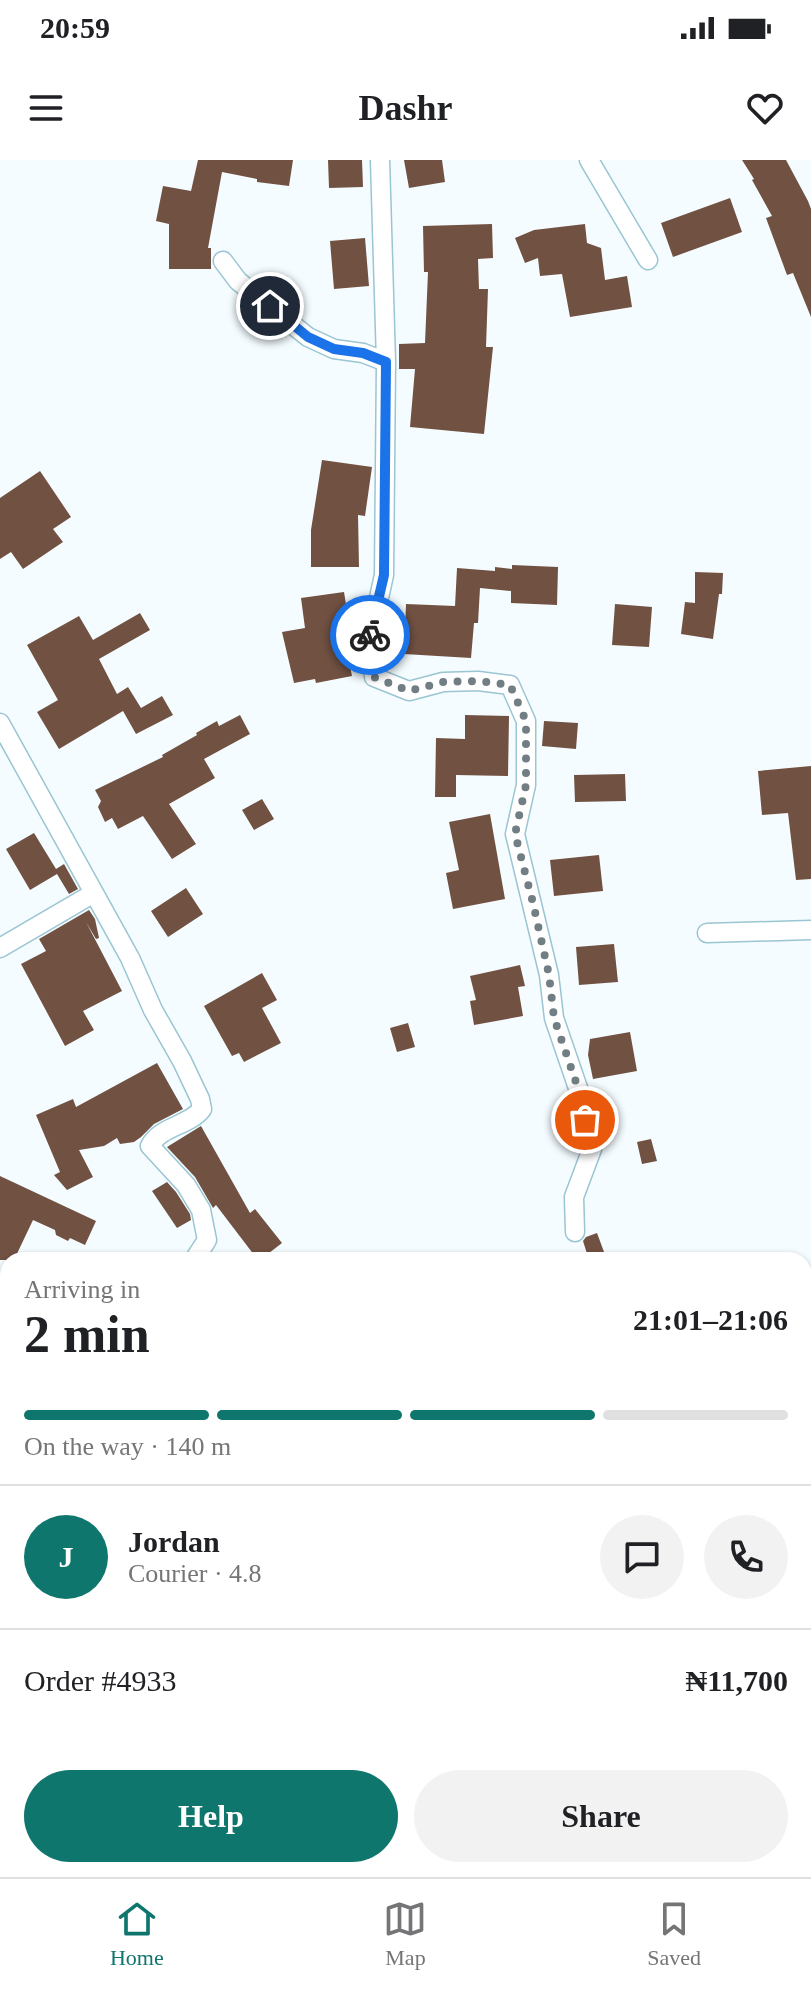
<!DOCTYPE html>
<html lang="en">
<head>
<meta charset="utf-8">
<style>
  body { margin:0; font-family:"Times New Roman",serif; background:#f2f2f2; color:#202124; height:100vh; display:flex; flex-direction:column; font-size:30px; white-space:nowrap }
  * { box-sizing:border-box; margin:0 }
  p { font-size:26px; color:#757577 }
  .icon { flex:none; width:44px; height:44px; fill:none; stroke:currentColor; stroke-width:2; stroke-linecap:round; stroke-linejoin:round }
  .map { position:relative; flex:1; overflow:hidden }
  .panel { position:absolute; left:0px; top:1092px; width:812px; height:626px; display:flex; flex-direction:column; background:#fff; border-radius:24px 24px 0 0; box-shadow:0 2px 6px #0004 }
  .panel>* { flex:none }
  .pin { position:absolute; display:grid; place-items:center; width:68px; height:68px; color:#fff; margin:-34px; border:4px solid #fff; border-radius:50%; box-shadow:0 2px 8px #0007 }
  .courier { position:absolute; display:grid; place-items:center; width:80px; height:80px; margin:-40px; border:6px solid #1a73e8; border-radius:50%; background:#fff; color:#222; box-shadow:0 2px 10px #0007 }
  .summary em { font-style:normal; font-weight:800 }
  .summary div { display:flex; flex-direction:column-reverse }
  .summary { display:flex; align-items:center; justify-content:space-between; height:136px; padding:0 24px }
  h1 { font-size:52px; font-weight:800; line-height:60px }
  .bar { display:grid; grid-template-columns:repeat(4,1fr); gap:12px 8px; align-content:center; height:96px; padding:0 24px }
  .bar i { height:10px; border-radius:6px; background:#e0e0e0 }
  .bar .on { background:#0f766e }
  .bar p { grid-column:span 4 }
  .line { display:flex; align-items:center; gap:20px; padding:0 24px; border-top:2px solid #e0e0e0 }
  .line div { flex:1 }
  .round { display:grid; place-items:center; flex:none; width:84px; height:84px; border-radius:42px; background:#f2f2f2 }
  .primary-button { display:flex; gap:16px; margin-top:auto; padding:16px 24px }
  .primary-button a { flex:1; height:92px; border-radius:48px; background:#0f766e; color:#fff; font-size:32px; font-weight:800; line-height:92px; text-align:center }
  .primary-button a+a { background:#f2f2f2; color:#202124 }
  .status { display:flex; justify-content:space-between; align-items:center; height:56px; padding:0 40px; background:#fff; direction:ltr }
  .status svg { height:22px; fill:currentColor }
  header { display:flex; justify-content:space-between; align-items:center; height:104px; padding:0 24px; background:#fff; font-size:36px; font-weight:800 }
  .tabs { display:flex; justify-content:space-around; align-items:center; height:112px; border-top:2px solid #e0e0e0; background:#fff; font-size:22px; color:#757577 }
  .tabs a { display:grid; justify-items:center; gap:4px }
  .tabs .on { color:#0f766e }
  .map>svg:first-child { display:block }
</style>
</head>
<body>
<div class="status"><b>20:59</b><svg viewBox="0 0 49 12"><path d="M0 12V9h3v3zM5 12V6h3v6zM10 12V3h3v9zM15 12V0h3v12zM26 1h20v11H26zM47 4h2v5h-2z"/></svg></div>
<header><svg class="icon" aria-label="menu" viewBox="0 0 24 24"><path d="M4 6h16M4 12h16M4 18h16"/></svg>Dashr<svg class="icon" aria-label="heart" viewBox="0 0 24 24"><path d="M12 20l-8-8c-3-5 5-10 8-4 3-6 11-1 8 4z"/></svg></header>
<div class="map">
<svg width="811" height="1717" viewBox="0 0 811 1717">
  <rect width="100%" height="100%" fill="#f4fcff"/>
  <!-- building -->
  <path fill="#715142" d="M 198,0 L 293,0 L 289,26 L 257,22 L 257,19 L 222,12 L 208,88 L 211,88 L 211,109 L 169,109 L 169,64 L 156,61 L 163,26 L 191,31 Z
    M 328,0 L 362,0 L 363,27 L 329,28 Z
    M 404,0 L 442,0 L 445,22 L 409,28 Z
    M 742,0 L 786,0 L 808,41 L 811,49 L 811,157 L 793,113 L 787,115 L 766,58 L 772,56 L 752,20 L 754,19 Z
    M 730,38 L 742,72 L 673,97 L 661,63 Z
    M 492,64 L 493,98 L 478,99 L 479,129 L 488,129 L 486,187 L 493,187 L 484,274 L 410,267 L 415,209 L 399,209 L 399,184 L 425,183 L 428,112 L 424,112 L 423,66 Z
    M 585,64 L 587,83 L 601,88 L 605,120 L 627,116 L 632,147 L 570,157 L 562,114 L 540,116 L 538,98 L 525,103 L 515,78 L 534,70 Z
    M 365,78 L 369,126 L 334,129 L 330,81 Z
    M 322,300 L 372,307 L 365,356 L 358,355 L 359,407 L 311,407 L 311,370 Z
    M 40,311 L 71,357 L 53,369 L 63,382 L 23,409 L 11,392 L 0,399 L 0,338 Z
    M 512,405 L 558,407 L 557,445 L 511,443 L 511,431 L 480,428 L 478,463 L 474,463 L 471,498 L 404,494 L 406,444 L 455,446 L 457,408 L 495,411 L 495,407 L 512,409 Z
    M 695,412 L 723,413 L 722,434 L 719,434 L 713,479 L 681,474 L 685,442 L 695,443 Z
    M 344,432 L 352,481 L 345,482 L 352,516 L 316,523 L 315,519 L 294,523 L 282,472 L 305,468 L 301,438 Z
    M 615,444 L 652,447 L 649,487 L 612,485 Z
    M 140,453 L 150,470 L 99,499 L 117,534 L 128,527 L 141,548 L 162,536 L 173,555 L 136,574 L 123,551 L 59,589 L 37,552 L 58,540 L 27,485 L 79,456 L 93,480 Z
    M 240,555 L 250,574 L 204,599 L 215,618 L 169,644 L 196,684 L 172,699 L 143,656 L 118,669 L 112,658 L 105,662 L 98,647 L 101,641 L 95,630 L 163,597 L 162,595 L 197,575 L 196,573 L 217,561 L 219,566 Z
    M 465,555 L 509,556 L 508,616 L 456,615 L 456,637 L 435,637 L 436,578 L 465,579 Z
    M 544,561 L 578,563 L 576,589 L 542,586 Z
    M 811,606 L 811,719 L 796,720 L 788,653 L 762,655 L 758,611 Z
    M 625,614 L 626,641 L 575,642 L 574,615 Z
    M 262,639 L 274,659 L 254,670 L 242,650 Z
    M 490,654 L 505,739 L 453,749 L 446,713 L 459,710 L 449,662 Z
    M 34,673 L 56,709 L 64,704 L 78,729 L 69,734 L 57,714 L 30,730 L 6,689 Z
    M 599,695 L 603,731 L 554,736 L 550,700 Z
    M 186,728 L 203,754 L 168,777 L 151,751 Z
    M 89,750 L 95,759 L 99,778 L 96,779 L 86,762 L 122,831 L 83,851 L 94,870 L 65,886 L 21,804 L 46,791 L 39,779 Z
    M 614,784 L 618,822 L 579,825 L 576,787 Z
    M 520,805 L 525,826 L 518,827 L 523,856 L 474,865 L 470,841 L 476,840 L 470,816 Z
    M 262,813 L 277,840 L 262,848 L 281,883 L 244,902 L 239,893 L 232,896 L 204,846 Z
    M 408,863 L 415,887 L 397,892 L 390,868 Z
    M 630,872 L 637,911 L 593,919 L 588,895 L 590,879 Z
    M 157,903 L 183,949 L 154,964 L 141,977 L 134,982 L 120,984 L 117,978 L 104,986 L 79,990 L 93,1017 L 67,1030 L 54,1015 L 60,1012 L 36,955 L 73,939 L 76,947 Z
    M 201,966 L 250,1053 L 255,1049 L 282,1083 L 260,1100 L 258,1100 L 216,1045 L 213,1048 L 195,1017 L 167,987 Z
    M 651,979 L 657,1001 L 642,1004 L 637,982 Z
    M 0,1016 L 96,1061 L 85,1085 L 70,1078 L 68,1081 L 56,1075 L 55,1070 L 33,1060 L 14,1100 L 0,1100 Z
    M 167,1022 L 176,1032 L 190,1054 L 191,1060 L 177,1068 L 152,1031 Z
    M 597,1073 L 607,1100 L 589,1100 L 583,1081 L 586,1077 Z"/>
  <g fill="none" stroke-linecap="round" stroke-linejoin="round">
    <!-- minor casing -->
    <g stroke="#9ac5d2" stroke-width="21">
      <path id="minor" d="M 380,0 L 386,202 L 384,415 L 370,479 L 374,517 L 409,531 L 443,522 L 478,521 L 510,525 L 526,561 L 526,625 L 515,674 L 549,815 L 554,858 L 579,931 L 592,989 L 574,1037 L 575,1072
        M 589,0 L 648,100
        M 223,101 L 238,121 L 308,177 L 334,189 L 363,193 L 386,202
        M 0,563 L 130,798 L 153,850 L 182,901 L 200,939 L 202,949 C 189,966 160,966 150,986 L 186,1025 L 201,1050 L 207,1080 L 194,1100
        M 707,773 L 811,770
        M 0,788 L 94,733
        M 0,1143 L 8,1139
        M 804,1322 L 811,1323
        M 804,1604 L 811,1603"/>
    </g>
    <!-- minor -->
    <use href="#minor" stroke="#fff" stroke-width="18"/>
  </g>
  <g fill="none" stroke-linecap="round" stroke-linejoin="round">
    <!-- done -->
    <path stroke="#717f84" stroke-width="8" stroke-dasharray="0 14.4" d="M 370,475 L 374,517 L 409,531 L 443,522 L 478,521 L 510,525 L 526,561 L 526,625 L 515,674 L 533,743 L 549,815 L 554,858 L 579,931 L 585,960"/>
    <!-- route -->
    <path stroke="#1a73e8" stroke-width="10" d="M 270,146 L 308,177 L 334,189 L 363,193 L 386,202 L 384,415 L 370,475"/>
  </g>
</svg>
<div class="pin" style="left:585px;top:960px;background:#ea580c"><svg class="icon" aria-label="bag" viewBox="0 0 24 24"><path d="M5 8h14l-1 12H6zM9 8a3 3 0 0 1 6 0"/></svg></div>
<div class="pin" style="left:270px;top:146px;background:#1f2937"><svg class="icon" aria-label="home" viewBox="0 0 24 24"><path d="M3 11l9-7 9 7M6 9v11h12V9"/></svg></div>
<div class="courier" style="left:370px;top:475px"><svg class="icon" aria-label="bike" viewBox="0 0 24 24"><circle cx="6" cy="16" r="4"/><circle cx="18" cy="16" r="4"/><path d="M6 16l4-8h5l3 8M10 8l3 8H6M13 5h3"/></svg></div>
<section class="panel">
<div class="summary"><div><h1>2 min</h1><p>Arriving in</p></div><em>21:01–21:06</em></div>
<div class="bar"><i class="on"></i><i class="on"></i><i class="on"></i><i></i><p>On the way · 140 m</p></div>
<div class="line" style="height:144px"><b class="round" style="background:#0f766e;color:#fff">J</b><div><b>Jordan</b><p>Courier · 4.8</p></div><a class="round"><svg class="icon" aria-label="chat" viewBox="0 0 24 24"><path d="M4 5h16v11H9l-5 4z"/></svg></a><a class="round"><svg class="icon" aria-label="phone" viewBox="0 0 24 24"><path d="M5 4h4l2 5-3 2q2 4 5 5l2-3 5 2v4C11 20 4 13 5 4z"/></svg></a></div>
<div class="line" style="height:104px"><div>Order #4933</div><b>₦11,700</b></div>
<div class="primary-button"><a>Help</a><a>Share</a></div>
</section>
</div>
<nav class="tabs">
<a class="on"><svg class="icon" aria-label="home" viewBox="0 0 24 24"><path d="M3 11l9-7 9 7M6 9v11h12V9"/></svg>Home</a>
<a><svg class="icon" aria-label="map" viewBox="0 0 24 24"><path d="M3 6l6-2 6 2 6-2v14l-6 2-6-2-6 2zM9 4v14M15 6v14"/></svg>Map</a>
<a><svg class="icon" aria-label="saved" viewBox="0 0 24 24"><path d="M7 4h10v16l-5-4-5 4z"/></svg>Saved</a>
</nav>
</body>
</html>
